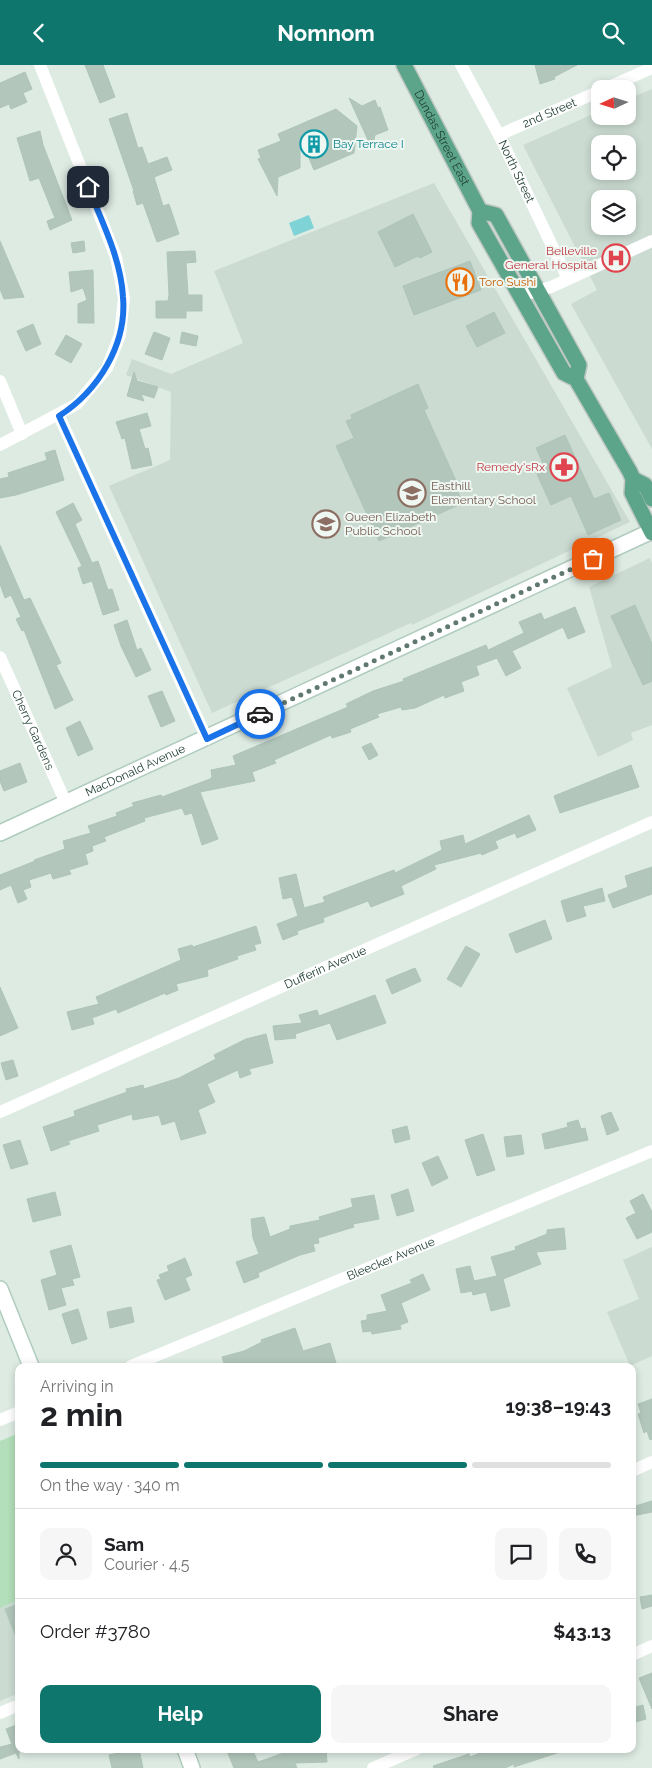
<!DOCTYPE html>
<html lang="en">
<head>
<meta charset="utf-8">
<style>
  body { margin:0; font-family:Raleway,sans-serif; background:#f6f6f6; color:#202124; height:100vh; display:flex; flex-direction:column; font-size:19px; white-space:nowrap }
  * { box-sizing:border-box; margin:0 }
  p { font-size:16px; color:#757577 }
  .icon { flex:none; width:28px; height:28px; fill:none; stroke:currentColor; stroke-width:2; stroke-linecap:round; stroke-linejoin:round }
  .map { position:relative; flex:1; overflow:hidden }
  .panel { position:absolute; left:15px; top:1298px; width:621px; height:390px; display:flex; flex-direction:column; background:#fff; border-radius:10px; box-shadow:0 2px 8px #0003 }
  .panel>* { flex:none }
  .needle { width:32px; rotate:266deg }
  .controls { position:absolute; left:591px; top:15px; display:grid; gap:10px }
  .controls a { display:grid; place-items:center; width:45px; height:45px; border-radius:10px; background:#fff; box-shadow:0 2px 8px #0003; font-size:25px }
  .pin { position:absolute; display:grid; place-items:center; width:42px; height:42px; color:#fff; margin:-21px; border-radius:10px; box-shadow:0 2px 8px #0006 }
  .courier { position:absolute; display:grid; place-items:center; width:50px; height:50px; margin:-25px; border:4px solid #1a73e8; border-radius:50%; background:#fff; color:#222; box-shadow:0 1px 6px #0007 }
  .head em { font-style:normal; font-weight:700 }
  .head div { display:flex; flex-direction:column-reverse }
  .head { display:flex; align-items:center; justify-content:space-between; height:85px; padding:0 25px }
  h1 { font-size:32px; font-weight:700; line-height:38px }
  .bar { display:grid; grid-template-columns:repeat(4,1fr); gap:8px 5px; align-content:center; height:60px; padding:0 25px }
  .bar i { height:6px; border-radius:4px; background:#e0e0e0 }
  .bar .on { background:#0f766e }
  .bar p { grid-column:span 4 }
  .line { display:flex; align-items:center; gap:12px; padding:0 25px; border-top:1px solid #e0e0e0 }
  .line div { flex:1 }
  .round { display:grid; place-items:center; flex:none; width:52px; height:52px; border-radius:10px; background:#f6f6f6 }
  .cta { display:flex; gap:10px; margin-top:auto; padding:10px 25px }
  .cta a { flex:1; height:58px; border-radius:10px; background:#0f766e; color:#fff; font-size:20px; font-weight:700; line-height:58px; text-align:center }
  .cta a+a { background:#f6f6f6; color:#202124 }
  header { display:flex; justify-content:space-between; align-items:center; height:65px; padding:0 25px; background:#0f766e; color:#fff; font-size:22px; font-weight:700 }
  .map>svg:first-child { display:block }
</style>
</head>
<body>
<header><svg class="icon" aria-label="back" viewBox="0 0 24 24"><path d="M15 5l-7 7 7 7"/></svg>Nomnom<svg class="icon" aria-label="search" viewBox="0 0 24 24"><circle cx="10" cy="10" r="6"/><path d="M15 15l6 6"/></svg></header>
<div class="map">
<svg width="652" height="1703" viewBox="0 0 652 1703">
  <rect width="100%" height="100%" fill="#ddebe3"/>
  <!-- built -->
  <path fill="#cbdbd2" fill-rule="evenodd" d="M 652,24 L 652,384 L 571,239 L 597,225 L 523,80 L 600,46 L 600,51 L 628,51 L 628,34 ZM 600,79 L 628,79 L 628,106 L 600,106 ZM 600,134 L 628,134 L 628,161 L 600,161 Z
    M 434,118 L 630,457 L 412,560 L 411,558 L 212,648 L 109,421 L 170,395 L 171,327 L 126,310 L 132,294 L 171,309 L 243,278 L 214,206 Z
    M 650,493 L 652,498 L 652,660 L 631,668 L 633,675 L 598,692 L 567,623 L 612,602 L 589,522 Z
    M 652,1182 L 652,1291 L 630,1301 L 607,1247 L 639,1234 L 623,1195 Z
    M 19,1535 L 19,1628 L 0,1636 L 0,1543 Z"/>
  <!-- green -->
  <path fill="#b3dfba" d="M 19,1368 L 19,1535 L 0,1543 L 0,1376 Z"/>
  <!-- water -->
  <path fill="#7fd2d6" d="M 309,150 L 314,163 L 294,171 L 289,158 Z"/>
  <!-- building -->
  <path fill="#b2c6bc" stroke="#afc5b9" d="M 85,0 L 103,0 L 115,32 L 100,38 Z
    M 535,0 L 577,0 L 554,12 L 555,14 L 540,19 Z
    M 25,7 L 32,24 L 23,28 L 27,37 L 11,44 L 9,39 L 0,43 L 0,18 Z
    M 349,33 L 362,41 L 375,35 L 378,43 L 380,42 L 388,65 L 375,70 L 372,84 Z
    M 336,44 L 357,61 L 354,88 L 314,105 L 300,72 L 300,103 L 278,112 L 277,131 L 258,94 L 261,93 L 258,85 L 281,76 L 278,69 Z
    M 127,48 L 138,83 L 142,82 L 148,99 L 167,92 L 172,105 L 154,112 L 163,141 L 169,139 L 179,169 L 157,177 L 143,138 L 137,140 L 133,126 L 134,126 L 109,54 Z
    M 40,66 L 43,80 L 72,155 L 50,165 L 47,156 L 55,153 L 39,113 L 30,116 L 17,73 Z
    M 413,149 L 432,187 L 420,193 L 418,191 L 395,202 L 378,167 Z
    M 0,176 L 24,232 L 4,234 L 0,224 Z
    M 84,176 L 85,186 L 73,188 L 71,178 Z
    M 195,186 L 196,197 L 186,198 L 188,230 L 202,230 L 202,246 L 186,246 L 186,253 L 156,253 L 156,236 L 168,236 L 169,230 L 167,187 Z
    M 470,196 L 481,225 L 414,250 L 403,221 Z
    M 93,205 L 94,258 L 78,258 L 78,239 L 87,235 L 83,223 L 71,227 L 69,207 Z
    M 494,247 L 505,268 L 477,282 L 466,261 Z
    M 33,259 L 41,279 L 26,286 L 17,266 Z
    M 154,267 L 170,273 L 162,295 L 145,289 Z
    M 182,267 L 198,271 L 196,281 L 180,278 Z
    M 66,270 L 82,279 L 71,298 L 55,289 Z
    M 134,307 L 137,316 L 158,322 L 154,333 L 141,329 L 144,336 L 127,331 Z
    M 418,319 L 428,343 L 424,345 L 457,418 L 454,419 L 463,438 L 379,476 L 336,381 L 354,373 L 346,356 L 352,354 L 351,350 Z
    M 147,348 L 151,361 L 139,364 L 145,384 L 148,383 L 152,400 L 132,404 L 125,373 L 122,374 L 116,357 Z
    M 565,370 L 594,434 L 609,428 L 621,455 L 588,470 L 571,431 L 551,440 L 537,409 L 546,405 L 536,383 Z
    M 55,385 L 64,415 L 16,430 L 0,433 L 0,414 L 9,412 L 8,408 L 47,395 L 45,388 Z
    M 73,438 L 82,455 L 75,459 L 92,498 L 98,496 L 108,525 L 112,524 L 119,545 L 103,550 L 92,516 L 83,519 L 78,503 L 82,501 L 56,447 Z
    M 0,480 L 24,535 L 30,533 L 61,598 L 56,600 L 73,635 L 55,644 L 24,565 L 22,566 L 16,554 L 21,552 L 11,530 L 5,533 L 0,519 Z
    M 635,540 L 652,579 L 652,616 L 643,620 L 611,551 Z
    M 575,542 L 585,567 L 568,574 L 563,562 L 512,586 L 521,603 L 506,611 L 497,593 L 476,601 L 479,610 L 461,617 L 464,626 L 445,633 L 444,630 L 415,643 L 402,645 L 401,642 L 377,649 L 379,652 L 350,664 L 351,667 L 332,673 L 331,670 L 274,695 L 276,698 L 252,707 L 255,716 L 200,727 L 218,774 L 202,780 L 192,748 L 185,750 L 182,743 L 144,753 L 145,756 L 104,772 L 106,776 L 92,781 L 93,786 L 85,789 L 88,799 L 69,805 L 71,809 L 53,814 L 51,808 L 29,815 L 31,822 L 23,825 L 27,834 L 18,838 L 11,820 L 0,825 L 0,810 L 35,796 L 34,795 L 65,784 L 63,776 L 91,768 L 88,761 L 117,751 L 116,748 L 134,741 L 132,738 L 161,730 L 162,732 L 210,714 L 212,712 L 211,705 L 236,700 L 233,691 L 348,642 L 346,639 L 373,626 L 404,616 L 403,614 L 486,580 L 488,585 L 524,568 L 519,557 L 541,548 L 544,555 Z
    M 127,555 L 137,585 L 141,583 L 151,605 L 136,612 L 121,581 L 114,560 Z
    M 162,626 L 175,656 L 161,662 L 148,631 Z
    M 80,656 L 93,684 L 78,691 L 66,663 Z
    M 371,678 L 378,690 L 369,695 L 362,682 Z
    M 20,698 L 27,717 L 4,726 L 0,716 L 0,706 Z
    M 631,700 L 639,722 L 560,748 L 554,731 Z
    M 529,750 L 536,765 L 517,773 L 515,768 L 495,776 L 498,783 L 482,790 L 481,788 L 434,800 L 436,804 L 401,821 L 404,829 L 371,842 L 368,836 L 323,853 L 324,857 L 297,866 L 298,869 L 283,875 L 277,859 L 298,851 L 292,832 L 283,834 L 279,813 L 296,809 L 304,843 L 325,837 L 323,832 L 394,805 L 395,808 L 442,785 L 440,776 L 463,770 L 465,779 Z
    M 652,802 L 652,829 L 613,843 L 608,830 L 628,822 L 625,811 Z
    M 602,823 L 605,836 L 583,841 L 586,851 L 567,857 L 561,836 Z
    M 545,855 L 552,874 L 516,888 L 509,869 Z
    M 256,861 L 261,878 L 254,880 L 256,885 L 237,891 L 238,894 L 207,905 L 208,911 L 176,919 L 178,925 L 166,930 L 165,928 L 118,948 L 116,944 L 92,953 L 94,959 L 72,965 L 67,947 L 99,939 L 96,932 L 181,895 L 178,884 L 192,880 L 193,882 Z
    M 466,881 L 480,889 L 461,922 L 447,914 Z
    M 415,903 L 421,916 L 392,929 L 386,915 Z
    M 0,922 L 18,963 L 0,971 Z
    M 375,930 L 386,958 L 337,975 L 330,958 L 295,969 L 296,973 L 275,975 L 273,961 L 302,958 L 299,950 L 317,945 L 319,951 Z
    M 266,969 L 273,998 L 249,1004 L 251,1009 L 240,1013 L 238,1005 L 207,1019 L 215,1037 L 198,1045 L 206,1068 L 181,1075 L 175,1056 L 162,1060 L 159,1050 L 133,1055 L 132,1049 L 97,1060 L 99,1066 L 68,1076 L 70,1079 L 51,1086 L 43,1062 L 75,1051 L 74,1046 L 127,1027 L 126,1024 L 143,1020 L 144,1024 L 179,1013 L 216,994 L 214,990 L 246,974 Z
    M 13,995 L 18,1011 L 6,1015 L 1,998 Z
    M 611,1047 L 619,1065 L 607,1070 L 601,1051 Z
    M 578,1055 L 581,1064 L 585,1063 L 588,1075 L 545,1084 L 542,1069 L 568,1062 L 567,1058 Z
    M 407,1061 L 410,1074 L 395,1078 L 392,1065 Z
    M 483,1069 L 495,1105 L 477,1111 L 465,1075 Z
    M 521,1070 L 524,1089 L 507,1092 L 504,1072 Z
    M 20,1075 L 28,1099 L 11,1104 L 3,1080 Z
    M 438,1091 L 448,1113 L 432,1121 L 422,1098 Z
    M 408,1124 L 414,1146 L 397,1151 L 391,1130 Z
    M 55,1127 L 61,1150 L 33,1157 L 27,1134 Z
    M 643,1129 L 652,1147 L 652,1167 L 637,1174 L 626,1153 L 636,1148 L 630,1136 Z
    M 374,1130 L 379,1154 L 353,1159 L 354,1162 L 318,1173 L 319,1178 L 313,1179 L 315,1186 L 300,1190 L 258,1208 L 259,1212 L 244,1218 L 236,1197 L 259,1189 L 253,1173 L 251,1154 L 264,1152 L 270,1172 L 290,1164 L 290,1161 L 320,1155 L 319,1152 L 353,1142 L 351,1134 Z
    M 564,1163 L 566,1184 L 536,1187 L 541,1199 L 503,1214 L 510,1241 L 491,1246 L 486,1227 L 473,1230 L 472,1226 L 461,1228 L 456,1204 L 470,1201 L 474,1216 L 497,1211 L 491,1192 L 516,1185 L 515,1182 L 547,1169 L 547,1165 Z
    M 71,1180 L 80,1212 L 72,1214 L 74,1220 L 61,1223 L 66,1240 L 49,1245 L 41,1215 L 57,1210 L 50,1186 Z
    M 185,1193 L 192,1210 L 185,1213 L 190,1225 L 165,1235 L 157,1215 L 161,1214 L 159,1210 L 169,1206 L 167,1201 Z
    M 423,1209 L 430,1225 L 401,1238 L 408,1257 L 400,1260 L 401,1264 L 372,1269 L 371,1266 L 363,1267 L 361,1256 L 367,1255 L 367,1250 L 387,1246 L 381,1230 L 412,1218 L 410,1215 Z
    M 131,1242 L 134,1257 L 110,1263 L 107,1247 Z
    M 78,1244 L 87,1274 L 72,1279 L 62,1249 Z
    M 295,1263 L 303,1286 L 330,1278 L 337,1301 L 225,1301 L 222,1292 L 244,1286 L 262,1277 L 261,1275 Z
    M 652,1334 L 652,1374 L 650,1375 L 647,1366 L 644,1368 L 638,1349 L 641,1348 L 638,1339 Z
    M 652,1436 L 652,1447 L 632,1451 L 632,1442 Z
    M 652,1530 L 652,1541 L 642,1544 L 640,1532 Z
    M 19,1539 L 19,1577 L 18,1577 L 5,1544 Z
    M 652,1608 L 652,1644 L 639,1613 Z
    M 643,1640 L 646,1654 L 632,1658 L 632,1643 Z
    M 19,1659 L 19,1694 L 16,1688 L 0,1694 L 0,1682 L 12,1679 L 6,1664 Z
    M 139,1684 L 143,1703 L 112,1703 L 109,1690 Z
    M 233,1684 L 252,1684 L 258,1697 L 295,1684 L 326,1684 L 327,1697 L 295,1698 L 297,1703 L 234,1703 L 227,1686 Z
    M 491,1684 L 563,1684 L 563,1686 L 514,1702 L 514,1699 L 505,1703 L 434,1703 L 433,1701 L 469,1689 L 470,1692 Z"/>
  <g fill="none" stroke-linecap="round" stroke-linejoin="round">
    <!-- secondary casing -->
    <g stroke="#afccbe" stroke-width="18">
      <g id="secondary">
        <path id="s6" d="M 0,768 L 652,466"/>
        <path d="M 0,1224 L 31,1301"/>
        <path d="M 185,1684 L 192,1703"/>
      </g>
    </g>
    <!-- primary casing -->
    <g stroke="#c0c8c5" stroke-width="18">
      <g id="primary">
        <path id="s7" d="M 404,0 L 480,146 L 479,158 L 564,308 L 576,314 L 630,407 L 633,414 L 632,428 L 652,468"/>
        <path d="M 480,146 L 496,150 L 579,300 L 576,314"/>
        <path d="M 633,414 L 645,420 L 652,434"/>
      </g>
    </g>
    <!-- street -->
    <g stroke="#fff" stroke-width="12">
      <path id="s1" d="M 461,0 L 499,70 L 568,214"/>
      <path d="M 604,24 L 652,3"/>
      <path id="s2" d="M 499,70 L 600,26"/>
      <path d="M 520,231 L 551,222 L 652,176"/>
      <path d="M 0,316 L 22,369"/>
      <path d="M 59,351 L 207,674"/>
      <path d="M 0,380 L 77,339 L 107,303 L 120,270 L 124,233 L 116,192 L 40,0"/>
      <path id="s3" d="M 0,592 L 66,738"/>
      <path id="s4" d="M 0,1047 L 652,757"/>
      <path id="s5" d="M 131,1301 L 652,1086"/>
      <path d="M 0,1355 L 19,1347"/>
      <path d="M 632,1406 L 652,1397"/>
      <path d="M 632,1590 L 652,1581"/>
      <path d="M 0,1648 L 19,1640"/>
      <path d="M 373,1703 L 417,1684"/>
    </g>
    <!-- secondary -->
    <use href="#secondary" stroke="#fff" stroke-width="15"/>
    <!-- primary -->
    <use href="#primary" stroke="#5da58a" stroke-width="15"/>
  </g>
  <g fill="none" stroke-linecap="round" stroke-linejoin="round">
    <!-- done -->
    <path stroke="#60796f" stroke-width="5" stroke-dasharray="0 9" d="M 260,649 L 593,494"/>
    <!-- route -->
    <path stroke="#1a73e8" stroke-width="6" d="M 88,122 C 102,157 121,194 123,232 C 127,280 98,326 59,351 L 207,674 L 260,649"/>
  </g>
  <!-- icons -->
  <defs>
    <g id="building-ring" transform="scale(1.4375)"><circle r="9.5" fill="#eef7f1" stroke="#0f9aa8" stroke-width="1.5"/><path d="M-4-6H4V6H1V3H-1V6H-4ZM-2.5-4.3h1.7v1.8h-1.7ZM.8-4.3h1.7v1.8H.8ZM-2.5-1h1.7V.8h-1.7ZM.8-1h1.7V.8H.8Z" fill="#0f9aa8"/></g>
    <g id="hospital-ring" transform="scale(1.4375)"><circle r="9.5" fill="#eef7f1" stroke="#e0444e" stroke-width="1.5"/><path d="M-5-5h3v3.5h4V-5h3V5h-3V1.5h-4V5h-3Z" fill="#e0444e"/></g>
    <g id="restaurant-ring" transform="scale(1.4375)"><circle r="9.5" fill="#eef7f1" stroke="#e8710a" stroke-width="1.5"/><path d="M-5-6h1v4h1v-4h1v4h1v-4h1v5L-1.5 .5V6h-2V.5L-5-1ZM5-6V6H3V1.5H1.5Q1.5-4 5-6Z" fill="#e8710a"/></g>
    <g id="pharmacy-ring" transform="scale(1.4375)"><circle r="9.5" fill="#eef7f1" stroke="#e0444e" stroke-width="1.5"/><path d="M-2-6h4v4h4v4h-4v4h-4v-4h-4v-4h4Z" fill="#e0444e"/></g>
    <g id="school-ring" transform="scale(1.4375)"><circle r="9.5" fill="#eef7f1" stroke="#8d6e63" stroke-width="1.5"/><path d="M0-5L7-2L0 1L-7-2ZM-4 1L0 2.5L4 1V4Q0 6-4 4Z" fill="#8d6e63"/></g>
  </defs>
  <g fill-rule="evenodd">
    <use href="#building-ring" x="314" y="79"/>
    <use href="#hospital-ring" x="616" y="193"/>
    <use href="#restaurant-ring" x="460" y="217"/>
    <use href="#pharmacy-ring" x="564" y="402"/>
    <use href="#school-ring" x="412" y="428"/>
    <use href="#school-ring" x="326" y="459"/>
  </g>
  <g text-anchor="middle" stroke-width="4" stroke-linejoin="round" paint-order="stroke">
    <!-- street labels -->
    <g font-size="12" fill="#1d3c30" stroke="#eef7f1">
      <text dy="4" stroke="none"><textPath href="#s2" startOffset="55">2nd Street</textPath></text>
      <text dy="4" stroke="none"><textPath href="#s7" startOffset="82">Dundas Street East</textPath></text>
      <text dy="4" stroke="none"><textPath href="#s1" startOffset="120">North Street</textPath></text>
      <text dy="4" stroke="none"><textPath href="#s3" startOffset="80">Cherry Gardens</textPath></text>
      <text dy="4" stroke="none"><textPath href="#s6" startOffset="149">MacDonald Avenue</textPath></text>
      <text dy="4" stroke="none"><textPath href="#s4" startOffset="356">Dufferin Avenue</textPath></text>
      <text dy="4" stroke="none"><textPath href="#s5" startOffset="281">Bleecker Avenue</textPath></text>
    </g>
    <!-- culture labels -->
    <g font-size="12" fill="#0d838f" stroke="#eef7f1" text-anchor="start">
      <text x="333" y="83">Bay Terrace I</text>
    </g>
    <!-- health labels -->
    <g font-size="12" fill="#be3a42" stroke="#eef7f1" text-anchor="end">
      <text x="597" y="190">Belleville<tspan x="597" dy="14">General Hospital</tspan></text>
      <text x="545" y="406">Remedy'sRx</text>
    </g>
    <!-- food labels -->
    <g font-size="12" fill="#c56008" stroke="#eef7f1" text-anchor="start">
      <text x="479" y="221">Toro Sushi</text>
    </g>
    <!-- education labels -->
    <g font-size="12" fill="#785e54" stroke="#eef7f1" text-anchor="start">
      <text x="431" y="425">Easthill<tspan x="431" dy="14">Elementary School</tspan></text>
      <text x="345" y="456">Queen Elizabeth<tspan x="345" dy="14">Public School</tspan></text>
    </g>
  </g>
</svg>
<div class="controls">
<a><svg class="needle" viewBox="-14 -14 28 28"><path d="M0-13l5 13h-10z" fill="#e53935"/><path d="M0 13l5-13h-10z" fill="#757577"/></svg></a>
<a><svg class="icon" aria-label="locate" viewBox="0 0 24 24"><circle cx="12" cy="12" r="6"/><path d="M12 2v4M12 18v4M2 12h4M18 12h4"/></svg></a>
<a><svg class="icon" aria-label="layers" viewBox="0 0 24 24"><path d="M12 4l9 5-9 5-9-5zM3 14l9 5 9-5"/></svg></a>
</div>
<div class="pin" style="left:593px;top:494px;background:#ea580c"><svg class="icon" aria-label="bag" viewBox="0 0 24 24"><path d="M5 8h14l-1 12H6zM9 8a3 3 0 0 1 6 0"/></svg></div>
<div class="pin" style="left:88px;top:122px;background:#1f2937"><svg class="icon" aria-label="home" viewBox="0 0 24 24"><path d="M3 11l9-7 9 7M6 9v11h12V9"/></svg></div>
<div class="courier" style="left:260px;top:649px"><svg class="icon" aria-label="car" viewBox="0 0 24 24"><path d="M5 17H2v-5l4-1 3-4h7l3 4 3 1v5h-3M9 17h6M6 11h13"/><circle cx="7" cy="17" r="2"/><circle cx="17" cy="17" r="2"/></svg></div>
<section class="panel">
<div class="head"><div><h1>2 min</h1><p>Arriving in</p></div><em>19:38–19:43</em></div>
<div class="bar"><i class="on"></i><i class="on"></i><i class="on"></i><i></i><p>On the way · 340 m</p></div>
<div class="line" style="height:90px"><a class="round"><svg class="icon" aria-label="person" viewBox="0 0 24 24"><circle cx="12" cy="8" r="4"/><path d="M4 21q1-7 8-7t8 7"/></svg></a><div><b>Sam</b><p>Courier · 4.5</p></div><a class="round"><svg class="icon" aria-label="chat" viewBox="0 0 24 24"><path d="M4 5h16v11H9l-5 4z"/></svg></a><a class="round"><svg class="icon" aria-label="phone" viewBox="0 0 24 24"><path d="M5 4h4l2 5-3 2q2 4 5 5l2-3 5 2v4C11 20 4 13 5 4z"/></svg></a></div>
<div class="line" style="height:65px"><div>Order #3780</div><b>$43.13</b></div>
<div class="cta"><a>Help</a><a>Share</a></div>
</section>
</div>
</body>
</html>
